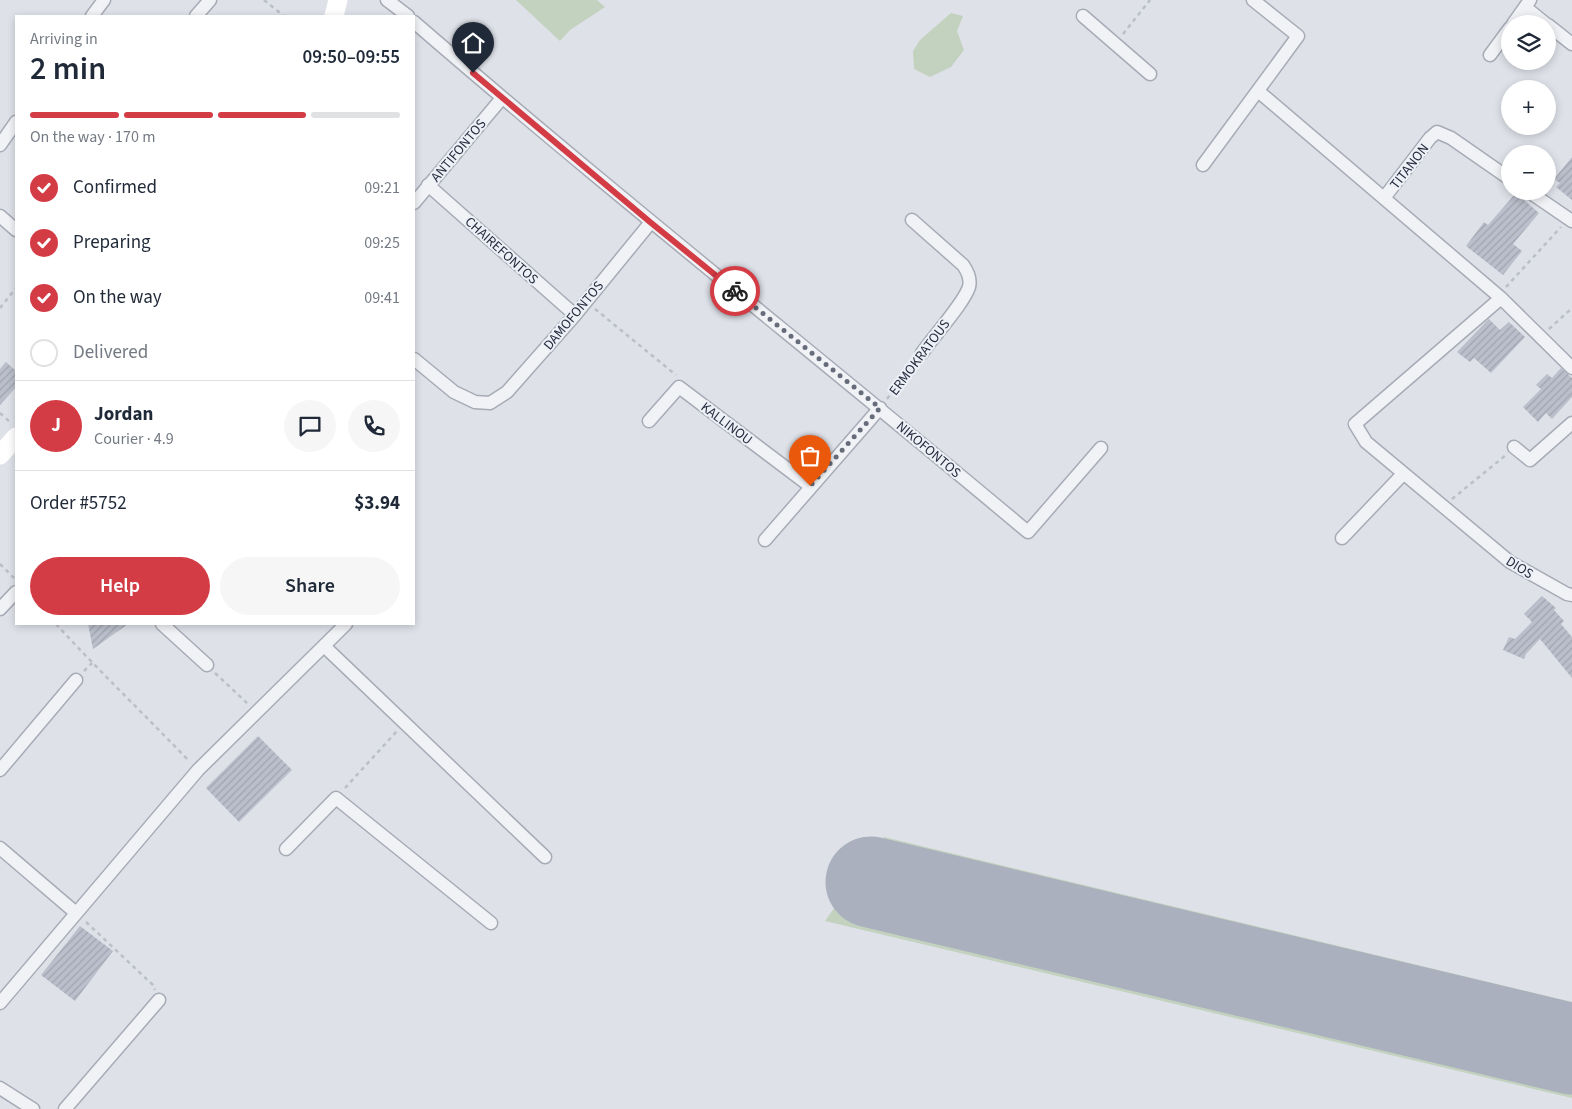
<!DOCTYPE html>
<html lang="en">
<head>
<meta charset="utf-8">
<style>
  body { margin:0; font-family:"Source Sans 3",sans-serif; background:#f6f6f7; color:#1f2937; height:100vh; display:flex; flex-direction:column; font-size:19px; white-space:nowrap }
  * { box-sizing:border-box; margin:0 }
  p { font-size:16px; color:#747a83 }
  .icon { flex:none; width:28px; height:28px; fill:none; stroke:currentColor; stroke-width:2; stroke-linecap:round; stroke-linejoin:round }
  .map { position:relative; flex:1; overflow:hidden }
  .details { position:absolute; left:15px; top:15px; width:400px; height:610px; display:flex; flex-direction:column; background:#fff; border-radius:0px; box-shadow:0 2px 8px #0003 }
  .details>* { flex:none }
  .buttons { position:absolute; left:1501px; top:15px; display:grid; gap:10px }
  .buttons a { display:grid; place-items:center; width:55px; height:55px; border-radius:50%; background:#fff; box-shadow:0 2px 8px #0003; font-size:25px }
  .pin { position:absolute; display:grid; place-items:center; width:42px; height:42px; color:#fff; margin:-51px -21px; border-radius:50% 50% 50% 0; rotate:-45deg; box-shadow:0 0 5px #0007 }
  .pin .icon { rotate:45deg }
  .courier { position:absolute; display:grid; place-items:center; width:50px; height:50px; margin:-25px; border:4px solid #d43c45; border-radius:50%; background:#fff; color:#222; box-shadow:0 1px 6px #0007 }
  .headline em { font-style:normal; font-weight:600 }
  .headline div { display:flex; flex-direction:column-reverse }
  .headline { display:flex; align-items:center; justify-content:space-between; height:85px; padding:0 15px }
  h1 { font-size:32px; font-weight:600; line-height:38px }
  .bar { display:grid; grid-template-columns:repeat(4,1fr); gap:8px 5px; align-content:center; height:60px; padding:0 15px }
  .bar i { height:6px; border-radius:4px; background:#e0e1e3 }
  .bar .on { background:#d43c45 }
  .bar p { grid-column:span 4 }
  .line { display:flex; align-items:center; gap:12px; padding:0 15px; border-top:1px solid #e0e1e3 }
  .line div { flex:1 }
  .round { display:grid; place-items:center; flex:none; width:52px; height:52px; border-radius:26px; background:#f6f6f7 }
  ol { padding:0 15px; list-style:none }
  li { display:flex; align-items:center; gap:15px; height:55px }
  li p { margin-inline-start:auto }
  li .icon { padding:5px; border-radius:50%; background:#d43c45; color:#fff; stroke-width:4 }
  li:last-child { color:#747a83 }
  li i { width:28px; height:28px; border:2px solid #e0e1e3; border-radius:50% }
  .primary-button { display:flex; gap:10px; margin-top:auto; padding:10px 15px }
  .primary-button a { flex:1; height:58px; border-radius:30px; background:#d43c45; color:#fff; font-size:20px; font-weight:600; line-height:58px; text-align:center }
  .primary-button a+a { background:#f6f6f7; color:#1f2937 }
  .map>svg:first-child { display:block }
</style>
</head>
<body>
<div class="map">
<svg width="1572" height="1109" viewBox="0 0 1572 1109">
  <defs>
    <pattern id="building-hatch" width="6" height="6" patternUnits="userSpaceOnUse" patternTransform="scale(1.25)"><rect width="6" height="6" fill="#bbbfcb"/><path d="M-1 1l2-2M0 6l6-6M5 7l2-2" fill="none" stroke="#a1a4af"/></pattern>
  </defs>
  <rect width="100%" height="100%" fill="#dee1e8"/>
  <!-- grass -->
  <path fill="#c2d2be" d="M 516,0 L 597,0 L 605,7 L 570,30 L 560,41 Z
    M 951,13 L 963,16 L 957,31 L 964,50 L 951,67 L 930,77 L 914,69 L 913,51 L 920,40 Z
    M 884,837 L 1572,1002 L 1572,1026 L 873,860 L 845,903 L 1572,1074 L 1572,1098 L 825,921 Z"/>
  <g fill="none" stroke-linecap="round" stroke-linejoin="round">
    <!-- runway -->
    <path stroke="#aab0bd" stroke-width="91" d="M 871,882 L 1572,1049"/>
  </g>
  <!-- building -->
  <path fill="url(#building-hatch)" d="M 1572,157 L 1572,200 L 1556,187 L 1560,183 L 1554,179 Z
    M 1516,193 L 1539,213 L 1513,244 L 1522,251 L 1503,275 L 1466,246 L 1484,222 L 1488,225 Z
    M 1489,319 L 1500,330 L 1509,322 L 1525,337 L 1491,373 L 1474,358 L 1470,362 L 1457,352 Z
    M 6,362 L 16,371 L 16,387 L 0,405 L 0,369 Z
    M 1561,368 L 1572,378 L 1572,397 L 1552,419 L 1546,413 L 1538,422 L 1523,407 L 1541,389 L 1536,385 L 1547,374 L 1552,378 Z
    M 1542,596 L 1556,608 L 1554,610 L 1564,621 L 1561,624 L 1572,637 L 1572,678 L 1540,639 L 1526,654 L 1524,659 L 1503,650 L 1509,637 L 1515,639 L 1532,622 L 1524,614 Z
    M 88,624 L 128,624 L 93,649 Z
    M 258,736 L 292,770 L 239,822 L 206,788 Z
    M 80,926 L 113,951 L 75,1001 L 41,975 Z"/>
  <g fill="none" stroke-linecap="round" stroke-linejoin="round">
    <!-- minor casing -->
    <g stroke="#a7abb5" stroke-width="15">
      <path id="minor" d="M 387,0 L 408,16
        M 1525,7 L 1546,24
        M 92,16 L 104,0
        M 196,16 L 210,0
        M 1083,16 L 1150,74
        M 414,22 C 615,196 824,361 1028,532 L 1101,448
        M 1513,24 L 1530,0
        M 1548,25 L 1572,44
        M 1490,55 L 1510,28
        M 1258,91 L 1501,298 L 1572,368
        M 0,145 L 16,122
        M 1203,165 L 1298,36 L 1253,0
        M 428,185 L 575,315
        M 1528,191 L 1572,221
        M 1384,198 L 1430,138 L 1437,132 L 1451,138 L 1510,179
        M 414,203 L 502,98
        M 0,216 L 16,230
        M 912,220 L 963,265 C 968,272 971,279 969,287 C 964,303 933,337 922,353
        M 1501,298 L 1355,424 L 1366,442 L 1510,562 L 1567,594 L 1572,595
        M 414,359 L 454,392 L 475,402 L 490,403 L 507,392 L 575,315 L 651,222
        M 649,421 L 679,387 L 810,486
        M 1514,447 L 1530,460 L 1572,423
        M 1342,538 L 1403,474
        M 765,540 L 880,408
        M 0,609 L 16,592
        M 162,624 L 207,665
        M 324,646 L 545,857
        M 0,770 L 76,680
        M 0,848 L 76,913
        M 286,849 L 336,798 L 491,923
        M 0,1003 L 198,770 L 346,624
        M 0,1088 L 33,1109
        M 65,1109 L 159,1000"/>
    </g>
    <!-- path -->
    <path stroke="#bbbfc6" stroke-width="2.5" stroke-dasharray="4 4" stroke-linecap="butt" d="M 264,0 L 284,16
      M 1123,34 L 1150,0
      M 1506,287 L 1561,227
      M 0,308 L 16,288
      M 595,309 L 676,375
      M 1549,329 L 1572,308
      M 887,399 L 915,361
      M 0,413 L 11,423
      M 1452,499 L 1506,455
      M 0,564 L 15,579
      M 56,624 C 99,671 145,715 189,761
      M 84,671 L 92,663
      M 215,673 L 248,704
      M 345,788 L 397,731
      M 86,922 L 153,985 L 155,990"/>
    <!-- minor -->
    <use href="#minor" stroke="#f0f2f6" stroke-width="12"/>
    <!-- secondary -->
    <path stroke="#fff" stroke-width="19" d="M 334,16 L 338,0
      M 0,455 L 16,437"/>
  </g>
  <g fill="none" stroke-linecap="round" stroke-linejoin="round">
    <!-- done -->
    <path stroke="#666c7a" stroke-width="5" stroke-dasharray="0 9" d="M 735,291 L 880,408 L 810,486"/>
    <!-- route -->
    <path stroke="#d43c45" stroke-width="6" d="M 473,73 L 650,222 L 735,291"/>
  </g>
  <g text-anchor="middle" stroke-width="4" stroke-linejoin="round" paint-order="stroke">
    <!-- street labels -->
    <g font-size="14" fill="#262d3f" stroke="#edf0f6">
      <text transform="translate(458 150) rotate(-50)" y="5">ANTIFONTOS</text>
      <text transform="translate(1409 166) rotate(-52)" y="5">TITANON</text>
      <text transform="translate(502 250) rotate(42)" y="5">CHAIREFONTOS</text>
      <text transform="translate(573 315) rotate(-50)" y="5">DAMOFONTOS</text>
      <text transform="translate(919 357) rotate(-53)" y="5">ERMOKRATOUS</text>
      <text transform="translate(727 423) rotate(37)" y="5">KALLINOU</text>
      <text transform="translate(929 449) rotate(40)" y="5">NIKOFONTOS</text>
      <text transform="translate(1520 567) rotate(32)" y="5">DIOS</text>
    </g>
  </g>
</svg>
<div class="buttons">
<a><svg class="icon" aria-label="layers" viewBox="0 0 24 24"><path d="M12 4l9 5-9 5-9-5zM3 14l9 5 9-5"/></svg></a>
<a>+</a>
<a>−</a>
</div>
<div class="pin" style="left:810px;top:486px;background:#ea580c"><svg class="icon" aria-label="bag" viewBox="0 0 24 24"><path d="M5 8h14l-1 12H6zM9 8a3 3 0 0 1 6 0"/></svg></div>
<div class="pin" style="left:473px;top:73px;background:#1f2937"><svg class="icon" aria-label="home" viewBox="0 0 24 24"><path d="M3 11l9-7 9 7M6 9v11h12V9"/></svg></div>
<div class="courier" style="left:735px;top:291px"><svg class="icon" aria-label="bike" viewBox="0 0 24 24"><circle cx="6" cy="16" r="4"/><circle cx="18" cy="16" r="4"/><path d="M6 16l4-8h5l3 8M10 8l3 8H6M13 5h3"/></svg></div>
<section class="details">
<div class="headline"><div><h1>2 min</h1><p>Arriving in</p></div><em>09:50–09:55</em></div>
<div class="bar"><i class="on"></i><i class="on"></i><i class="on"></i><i></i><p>On the way · 170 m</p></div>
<ol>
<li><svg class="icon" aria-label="check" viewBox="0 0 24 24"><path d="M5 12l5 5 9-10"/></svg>Confirmed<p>09:21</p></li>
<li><svg class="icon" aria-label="check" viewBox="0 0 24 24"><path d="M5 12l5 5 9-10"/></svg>Preparing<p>09:25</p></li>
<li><svg class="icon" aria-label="check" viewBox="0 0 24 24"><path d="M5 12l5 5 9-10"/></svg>On the way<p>09:41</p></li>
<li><i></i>Delivered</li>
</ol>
<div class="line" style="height:90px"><b class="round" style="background:#d43c45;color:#fff">J</b><div><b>Jordan</b><p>Courier · 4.9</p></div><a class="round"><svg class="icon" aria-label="chat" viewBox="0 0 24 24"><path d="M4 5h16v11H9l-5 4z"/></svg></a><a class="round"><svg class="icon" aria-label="phone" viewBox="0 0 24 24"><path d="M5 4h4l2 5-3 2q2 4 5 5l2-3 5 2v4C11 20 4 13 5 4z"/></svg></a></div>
<div class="line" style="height:65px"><div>Order #5752</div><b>$3.94</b></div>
<div class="primary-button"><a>Help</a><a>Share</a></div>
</section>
</div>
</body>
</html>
